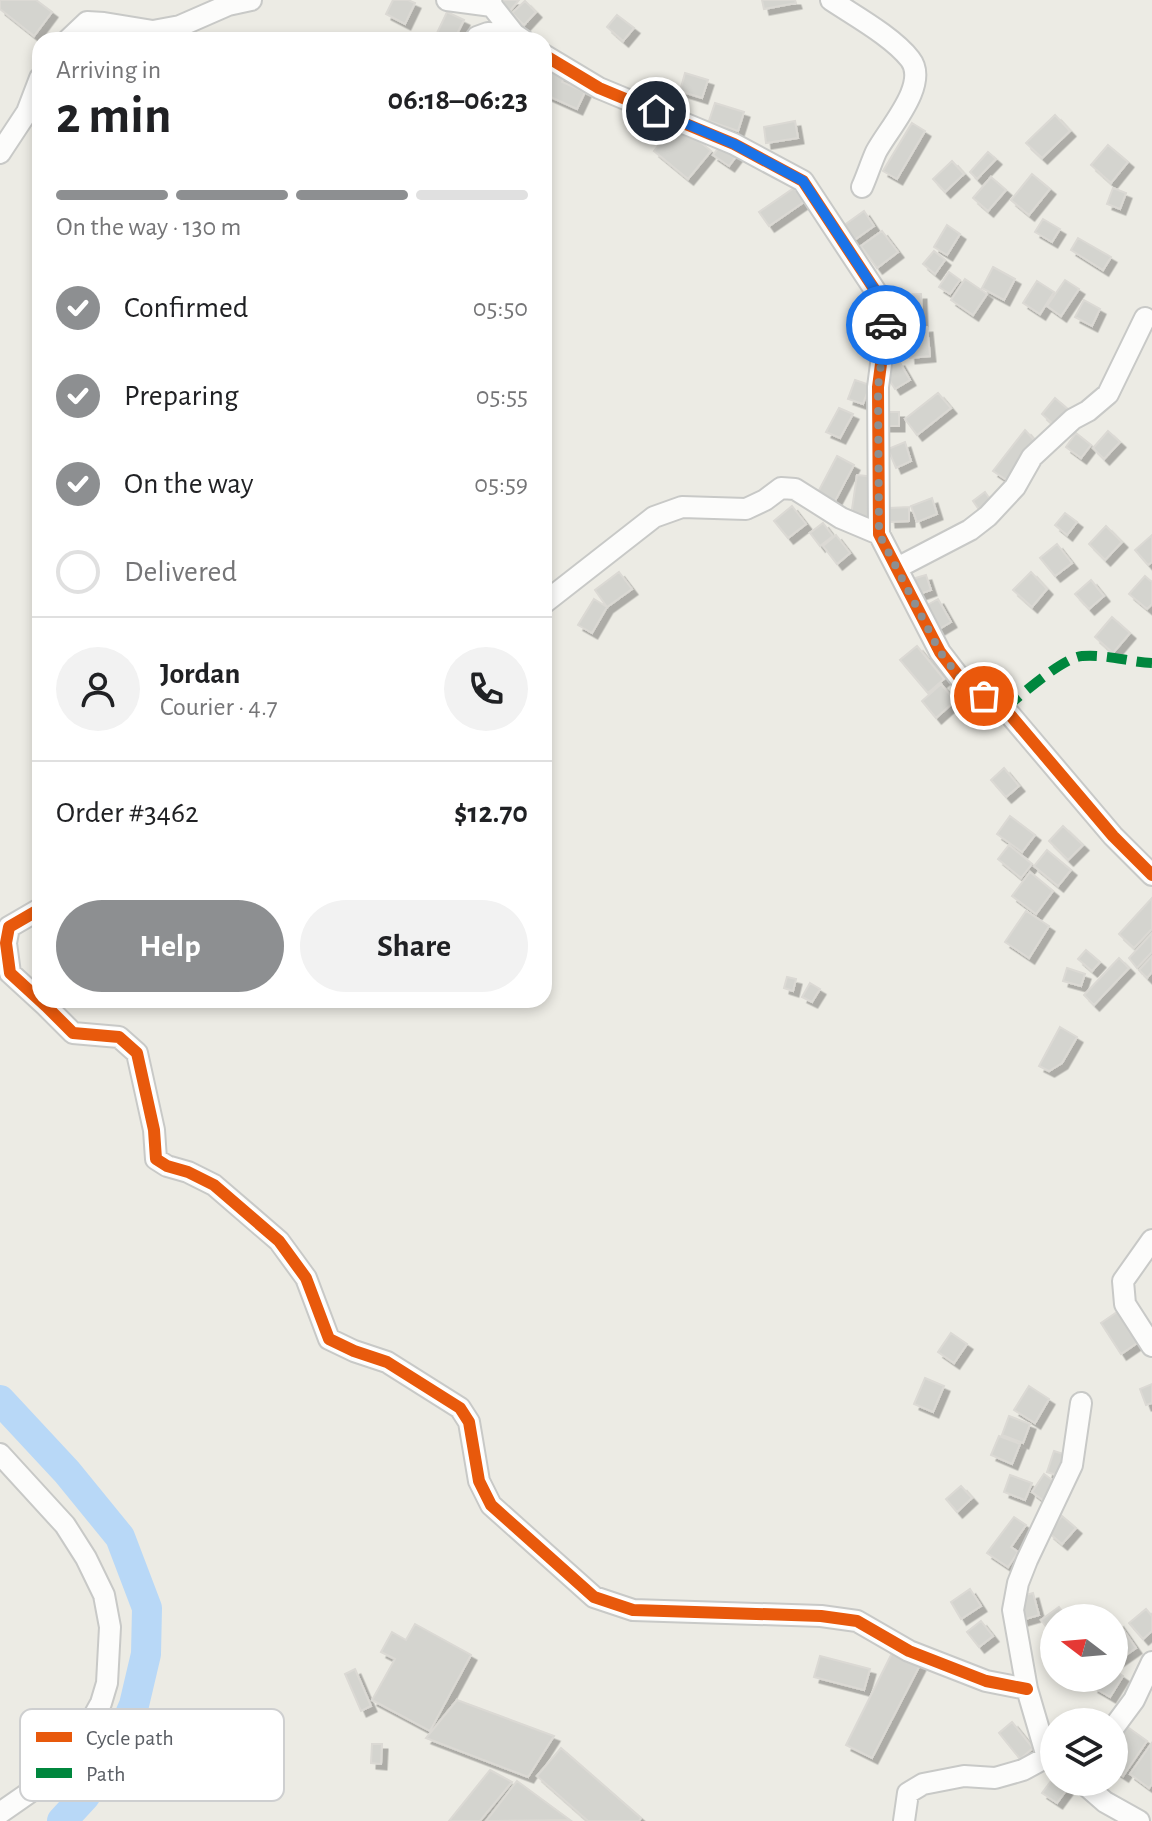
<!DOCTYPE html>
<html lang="en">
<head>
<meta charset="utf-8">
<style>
  body { margin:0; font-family:"Alegreya Sans",sans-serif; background:#f2f2f2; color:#202124; height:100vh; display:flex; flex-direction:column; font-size:30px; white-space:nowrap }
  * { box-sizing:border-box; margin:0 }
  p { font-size:26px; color:#757577 }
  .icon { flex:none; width:44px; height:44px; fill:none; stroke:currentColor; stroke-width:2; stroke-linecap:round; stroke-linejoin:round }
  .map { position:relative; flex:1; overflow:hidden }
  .drawer { position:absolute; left:32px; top:32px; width:520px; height:976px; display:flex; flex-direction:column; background:#fff; border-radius:24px; box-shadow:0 4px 12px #0003 }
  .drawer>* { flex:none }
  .needle { width:52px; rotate:286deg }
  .controls { position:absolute; left:1040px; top:1604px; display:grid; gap:16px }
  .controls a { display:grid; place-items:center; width:88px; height:88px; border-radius:50%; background:#fff; box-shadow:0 4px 12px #0003; font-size:40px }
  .pin { position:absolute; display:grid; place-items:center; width:68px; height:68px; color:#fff; margin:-34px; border:4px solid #fff; border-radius:50%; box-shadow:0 2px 8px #0007 }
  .courier { position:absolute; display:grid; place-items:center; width:80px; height:80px; margin:-40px; border:6px solid #1a73e8; border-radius:50%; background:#fff; color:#222; box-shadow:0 2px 10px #0007 }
  .headline em { font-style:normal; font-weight:700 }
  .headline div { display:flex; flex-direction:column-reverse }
  .headline { display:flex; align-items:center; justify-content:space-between; height:136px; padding:0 24px }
  h1 { font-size:52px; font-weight:700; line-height:60px }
  .bar { display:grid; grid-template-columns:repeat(4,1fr); gap:12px 8px; align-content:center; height:96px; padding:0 24px }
  .bar i { height:10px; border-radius:6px; background:#e0e0e0 }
  .bar .current { background:#8d8f91 }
  .bar p { grid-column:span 4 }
  .line { display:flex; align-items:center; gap:20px; padding:0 24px; border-top:2px solid #e0e0e0 }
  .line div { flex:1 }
  .round { display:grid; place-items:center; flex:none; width:84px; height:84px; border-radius:42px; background:#f2f2f2 }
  ol { padding:0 24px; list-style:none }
  li { display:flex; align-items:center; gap:24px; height:88px }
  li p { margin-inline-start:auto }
  li .icon { padding:8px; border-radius:50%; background:#8d8f91; color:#fff; stroke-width:4 }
  li:last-child { color:#757577 }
  li i { width:44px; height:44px; border:4px solid #e0e0e0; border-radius:50% }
  .primary-button { display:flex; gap:16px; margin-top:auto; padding:16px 24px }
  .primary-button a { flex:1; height:92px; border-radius:48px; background:#8d8f91; color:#fff; font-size:32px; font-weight:700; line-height:92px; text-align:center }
  .primary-button a+a { background:#f2f2f2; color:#202124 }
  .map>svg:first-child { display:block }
</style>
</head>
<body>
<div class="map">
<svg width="1152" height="1821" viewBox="0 0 1152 1821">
  <defs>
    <filter id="shadow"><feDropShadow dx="5.5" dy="5.5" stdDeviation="0" flood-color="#0004"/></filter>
  </defs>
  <rect width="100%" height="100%" fill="#ecebe4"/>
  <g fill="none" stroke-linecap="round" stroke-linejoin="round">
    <!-- river -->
    <path stroke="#b8d8f7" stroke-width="30" d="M 0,1400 L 67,1472 L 120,1537 L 147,1608 L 146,1654 L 134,1705 L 113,1754 L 85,1796 L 62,1821"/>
  </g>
  <!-- building -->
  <path fill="#d4d4cf" stroke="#dbd9d4" stroke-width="2" filter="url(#shadow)" d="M 0,0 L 36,0 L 52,12 L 34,36 L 0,9 Z
    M 393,0 L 408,0 L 415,3 L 405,24 L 386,14 Z
    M 497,0 L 519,0 L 510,11 Z
    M 762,0 L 795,0 L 796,3 L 764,9 Z
    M 525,1 L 536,12 L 524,25 L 512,13 Z
    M 447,12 L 464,20 L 454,40 L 437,33 Z
    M 617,15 L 634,28 L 623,41 L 607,27 Z
    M 551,67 L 565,73 L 562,82 L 585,92 L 577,109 L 544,94 L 544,84 Z
    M 685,73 L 708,80 L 702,98 L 680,91 Z
    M 715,103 L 744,112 L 738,131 L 709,121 Z
    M 642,115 L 658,123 L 651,137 L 635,130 Z
    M 1055,115 L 1070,131 L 1042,158 L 1026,143 Z
    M 795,121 L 798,138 L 766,143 L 764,127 Z
    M 677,122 L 711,151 L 688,179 L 654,151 Z
    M 912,123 L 925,131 L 897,179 L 883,171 Z
    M 723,142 L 738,154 L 729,166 L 713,155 Z
    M 1108,145 L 1128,162 L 1111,183 L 1091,165 Z
    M 988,152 L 996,159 L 977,179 L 970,172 Z
    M 952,161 L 964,174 L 945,192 L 933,179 Z
    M 1032,174 L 1050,189 L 1029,215 L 1011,200 Z
    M 991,177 L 1006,190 L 988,211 L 973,198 Z
    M 794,188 L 804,202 L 769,226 L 759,212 Z
    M 1113,188 L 1126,193 L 1120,209 L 1107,204 Z
    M 864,211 L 874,226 L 853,241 L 843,226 Z
    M 1043,219 L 1060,229 L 1052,242 L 1035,232 Z
    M 947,225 L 960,234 L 947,255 L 934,247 Z
    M 882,231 L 898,252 L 877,268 L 861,246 Z
    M 1078,238 L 1111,257 L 1103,270 L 1071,250 Z
    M 934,251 L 945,260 L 935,274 L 923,264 Z
    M 993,267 L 1015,279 L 1004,300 L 982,288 Z
    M 949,272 L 960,280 L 950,294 L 939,287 Z
    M 965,279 L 987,294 L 973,315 L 951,300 Z
    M 1065,280 L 1079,289 L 1061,316 L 1047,306 Z
    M 1037,281 L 1054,292 L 1040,314 L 1023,303 Z
    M 921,294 L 922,324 L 895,325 L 894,295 Z
    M 1084,300 L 1100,309 L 1092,326 L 1075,317 Z
    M 927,327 L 930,356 L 910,358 L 908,329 Z
    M 899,361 L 910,380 L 895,389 L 883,370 Z
    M 855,380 L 870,385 L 863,404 L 848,399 Z
    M 938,393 L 951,408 L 917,435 L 905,419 Z
    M 1055,398 L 1069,410 L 1055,426 L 1042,414 Z
    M 839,408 L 853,414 L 840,438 L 826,432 Z
    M 883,412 L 899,412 L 899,426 L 884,426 Z
    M 1025,430 L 1036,442 L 1008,481 L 993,471 Z
    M 1108,431 L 1120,442 L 1104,459 L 1093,448 Z
    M 1076,433 L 1091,445 L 1081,458 L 1066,447 Z
    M 905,442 L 911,461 L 896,468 L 888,449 Z
    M 837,456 L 854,465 L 834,503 L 817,494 Z
    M 857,475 L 875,477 L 868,518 L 851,516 Z
    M 985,492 L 994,505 L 982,514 L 973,501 Z
    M 932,498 L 937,514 L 917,522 L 911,506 Z
    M 792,506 L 806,524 L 788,538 L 774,521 Z
    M 909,507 L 909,521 L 890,522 L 889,508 Z
    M 1065,513 L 1077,522 L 1067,535 L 1055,525 Z
    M 823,523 L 833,536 L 820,546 L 810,533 Z
    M 1106,526 L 1122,542 L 1105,560 L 1089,544 Z
    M 836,535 L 850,553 L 837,564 L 823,546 Z
    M 1152,535 L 1152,562 L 1148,565 L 1135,550 Z
    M 1057,544 L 1072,563 L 1055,576 L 1040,558 Z
    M 619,572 L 632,589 L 607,607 L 595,590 Z
    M 1031,572 L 1047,589 L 1032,607 L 1013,590 Z
    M 926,575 L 931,590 L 917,595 L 912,579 Z
    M 1145,576 L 1152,582 L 1152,604 L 1147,609 L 1129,594 Z
    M 1091,580 L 1104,596 L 1089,609 L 1075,594 Z
    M 594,599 L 607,607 L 592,633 L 578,625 Z
    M 938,599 L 951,622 L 936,631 L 922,608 Z
    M 1112,617 L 1130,633 L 1113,653 L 1095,637 Z
    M 917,646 L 944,679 L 928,693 L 900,660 Z
    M 941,684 L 955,701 L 936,718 L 922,701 Z
    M 1004,768 L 1019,786 L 1006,797 L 991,780 Z
    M 1010,816 L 1035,835 L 1022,852 L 997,834 Z
    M 1063,826 L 1083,845 L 1068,860 L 1049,841 Z
    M 1009,845 L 1032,864 L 1021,878 L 998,859 Z
    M 1047,850 L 1071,870 L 1058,886 L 1034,866 Z
    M 1030,872 L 1053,891 L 1036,914 L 1012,896 Z
    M 1152,898 L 1152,929 L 1134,948 L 1119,934 Z
    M 1026,911 L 1049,926 L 1029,958 L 1005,942 Z
    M 1152,933 L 1152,952 L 1137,968 L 1129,958 Z
    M 1086,950 L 1100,962 L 1092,971 L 1078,959 Z
    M 1152,956 L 1152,972 L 1147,978 L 1139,970 Z
    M 1119,958 L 1129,968 L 1094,1005 L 1084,995 Z
    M 1067,968 L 1085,974 L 1081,986 L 1063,981 Z
    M 787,977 L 796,979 L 793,991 L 784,988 Z
    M 810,983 L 820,989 L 812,1002 L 802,997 Z
    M 1060,1027 L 1077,1037 L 1062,1063 L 1049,1071 L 1039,1066 Z
    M 1123,1308 L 1143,1339 L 1121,1354 L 1101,1323 Z
    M 951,1333 L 967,1344 L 954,1363 L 938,1352 Z
    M 925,1378 L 944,1386 L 933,1412 L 914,1404 Z
    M 1152,1384 L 1152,1403 L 1146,1405 L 1140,1389 Z
    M 1029,1386 L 1049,1399 L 1035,1423 L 1014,1410 Z
    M 1009,1416 L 1030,1424 L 1023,1443 L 1002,1435 Z
    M 999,1436 L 1020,1444 L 1012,1464 L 991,1455 Z
    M 1054,1451 L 1069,1456 L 1062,1477 L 1047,1472 Z
    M 1044,1474 L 1056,1483 L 1044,1501 L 1032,1492 Z
    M 1010,1475 L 1032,1483 L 1025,1500 L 1004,1492 Z
    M 961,1486 L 972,1498 L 957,1512 L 946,1499 Z
    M 1062,1516 L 1076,1528 L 1062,1544 L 1049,1533 Z
    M 1014,1517 L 1026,1525 L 1011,1547 L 1018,1552 L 1008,1567 L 987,1553 Z
    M 970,1589 L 981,1606 L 961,1619 L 951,1602 Z
    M 1033,1593 L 1039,1615 L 1022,1620 L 1016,1598 Z
    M 1059,1607 L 1067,1618 L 1054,1618 L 1054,1637 L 1041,1620 Z
    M 1146,1609 L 1152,1616 L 1152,1631 L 1143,1639 L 1129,1623 Z
    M 981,1621 L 993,1636 L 979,1647 L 967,1632 Z
    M 1118,1622 L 1136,1648 L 1116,1662 L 1114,1660 L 1114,1625 Z
    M 415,1624 L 471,1655 L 430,1731 L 372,1700 L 395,1659 L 381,1652 L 392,1632 L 406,1640 Z
    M 893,1651 L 920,1665 L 872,1758 L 846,1745 Z
    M 820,1656 L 870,1669 L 864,1690 L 814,1677 Z
    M 355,1669 L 371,1706 L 361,1711 L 345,1674 Z
    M 1114,1670 L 1123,1676 L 1110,1697 L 1093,1687 L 1099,1678 L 1114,1678 Z
    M 457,1700 L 554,1736 L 528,1777 L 426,1738 Z
    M 1012,1722 L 1033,1748 L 1020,1759 L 999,1733 Z
    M 1122,1723 L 1147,1741 L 1123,1776 L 1114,1770 L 1114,1735 Z
    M 372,1744 L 382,1744 L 381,1764 L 371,1763 Z
    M 1151,1744 L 1152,1784 L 1149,1788 L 1130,1774 Z
    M 561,1748 L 641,1818 L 639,1821 L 588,1821 L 537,1776 Z
    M 490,1770 L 512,1782 L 480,1821 L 449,1821 Z
    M 1054,1777 L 1054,1782 L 1061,1782 L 1068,1788 L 1057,1803 L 1042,1793 Z
    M 517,1781 L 570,1820 L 486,1821 Z"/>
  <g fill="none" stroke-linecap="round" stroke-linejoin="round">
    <!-- minor casing -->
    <g stroke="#c8c9c7" stroke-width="24">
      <path id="minor" d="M 447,0 L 492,6
        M 491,0 L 492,6 L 514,34 L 523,40
        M 831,0 C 855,16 893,37 910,59 C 930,84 888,129 876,152 C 871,163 867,176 862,187
        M 68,40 L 87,22 L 104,23 L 153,31 L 180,26 L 228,5 L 251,0
        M 475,40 L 477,37 L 488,33 L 514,34
        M 544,55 L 599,88 L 734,144 L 803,181 L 888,310 L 878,387 L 879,534 L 940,652 L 963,682 L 1006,710 L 1113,836 L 1152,875
        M 0,153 L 27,112 L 40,78
        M 897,568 L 970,530 L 988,516 L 1015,487 L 1032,457 L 1073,419 L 1088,411 L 1108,394 L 1145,318
        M 544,603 L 654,517 L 682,507 L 746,509 L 765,500 L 781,488 L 795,489 L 841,518 L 879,534
        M 40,909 L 9,927 L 6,943 L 10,973 L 46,1006 L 73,1033 L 119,1037 L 137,1053 L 154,1130 L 156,1159 L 167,1166 L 188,1172 L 214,1185 L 279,1241 L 306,1278 L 329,1339 L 354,1351 L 387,1362 L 460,1408 L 469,1422 L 479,1481 L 491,1505 L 594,1597 L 633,1610 L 821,1616 L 857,1621 L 909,1651 L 986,1681 L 1027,1689
        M 1152,1240 L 1123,1281 L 1125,1304 L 1152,1346
        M 0,1454 L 65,1525 L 86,1558 L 104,1595 L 110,1627 L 107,1683 L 101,1703 L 66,1767 L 0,1813
        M 1114,1727 L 1134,1700 L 1152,1662
        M 1047,1757 L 1027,1689 L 1013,1610 L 1018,1583 L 1027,1560 L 1072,1465 L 1081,1403
        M 1082,1782 L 1105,1802 L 1139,1821
        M 904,1821 L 908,1793 L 923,1784 L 964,1776 L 995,1778 L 1023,1770 L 1047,1757 L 1054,1758"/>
    </g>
    <!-- minor -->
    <use href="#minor" stroke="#fcfcfb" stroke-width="20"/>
    <!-- quiet -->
    <path stroke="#00873e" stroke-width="10" stroke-dasharray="20 10" stroke-linecap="butt" d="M 1004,709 C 1020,696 1062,658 1082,656 C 1106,654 1129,662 1152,663"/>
    <!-- cycleway casing -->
    <g stroke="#fff" stroke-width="17">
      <path id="cycleway" d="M 544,55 L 599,88 L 734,144 L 803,181 L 888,310 L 878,387 L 879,534 L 940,652 L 963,682 L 1006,710 L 1113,836 L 1152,875
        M 40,909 L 9,927 L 6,943 L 10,973 L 46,1006 L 73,1033 L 119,1037 L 137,1053 L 154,1130 L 156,1159 L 167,1166 L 188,1172 L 214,1185 L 279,1241 L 306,1278 L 329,1339 L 354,1351 L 387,1362 L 460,1408 L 469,1422 L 479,1481 L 491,1505 L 594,1597 L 633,1610 L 821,1616 L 857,1621 L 909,1651 L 986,1681 L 1027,1689"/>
    </g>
    <!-- cycleway -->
    <use href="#cycleway" stroke="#e8590c" stroke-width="12"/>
  </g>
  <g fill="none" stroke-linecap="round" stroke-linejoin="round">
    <!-- done -->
    <path stroke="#8d8f91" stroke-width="8" stroke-dasharray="0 14.4" d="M 886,325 L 878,387 L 879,534 L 940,652 L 963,682 L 984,696"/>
    <!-- route -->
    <path stroke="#1a73e8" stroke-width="10" d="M 656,111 L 734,144 L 803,181 L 888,310 L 886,325"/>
  </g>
  <!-- legend -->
  <rect x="20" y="1709" width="264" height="92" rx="12" fill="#fff" stroke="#cecfd0" stroke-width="2"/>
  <rect x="36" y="1732" width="36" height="10" fill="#e8590c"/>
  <rect x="36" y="1768" width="36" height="10" fill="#00873e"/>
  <g font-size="22" fill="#5a5e64">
    <text x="86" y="1745">Cycle path</text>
    <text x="86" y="1781">Path</text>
  </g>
</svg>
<div class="controls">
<a><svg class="needle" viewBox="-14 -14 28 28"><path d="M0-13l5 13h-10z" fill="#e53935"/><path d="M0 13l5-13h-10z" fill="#757577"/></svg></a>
<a><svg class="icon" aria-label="layers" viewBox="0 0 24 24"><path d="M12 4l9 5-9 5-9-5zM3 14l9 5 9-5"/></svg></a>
</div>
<div class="pin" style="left:984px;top:696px;background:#ea580c"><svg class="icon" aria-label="bag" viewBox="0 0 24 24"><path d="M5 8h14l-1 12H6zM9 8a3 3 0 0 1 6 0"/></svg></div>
<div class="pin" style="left:656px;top:111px;background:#1f2937"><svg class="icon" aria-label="home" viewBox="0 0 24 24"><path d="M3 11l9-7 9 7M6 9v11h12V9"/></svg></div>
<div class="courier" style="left:886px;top:325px"><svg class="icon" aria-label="car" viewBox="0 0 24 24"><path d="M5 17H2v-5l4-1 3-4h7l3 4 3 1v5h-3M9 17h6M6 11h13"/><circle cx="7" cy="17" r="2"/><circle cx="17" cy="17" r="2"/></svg></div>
<section class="drawer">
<div class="headline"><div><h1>2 min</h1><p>Arriving in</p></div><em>06:18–06:23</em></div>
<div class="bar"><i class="current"></i><i class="current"></i><i class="current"></i><i></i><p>On the way · 130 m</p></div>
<ol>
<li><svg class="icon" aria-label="check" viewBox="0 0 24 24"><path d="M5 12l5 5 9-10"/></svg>Confirmed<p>05:50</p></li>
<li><svg class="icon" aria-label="check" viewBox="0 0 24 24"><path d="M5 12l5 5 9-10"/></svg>Preparing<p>05:55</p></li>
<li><svg class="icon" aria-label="check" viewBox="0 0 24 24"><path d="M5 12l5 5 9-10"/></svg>On the way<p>05:59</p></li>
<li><i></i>Delivered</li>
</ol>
<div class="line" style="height:144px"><a class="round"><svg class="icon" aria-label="person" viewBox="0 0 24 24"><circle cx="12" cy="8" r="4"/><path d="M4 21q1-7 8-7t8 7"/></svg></a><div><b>Jordan</b><p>Courier · 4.7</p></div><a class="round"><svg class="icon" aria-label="phone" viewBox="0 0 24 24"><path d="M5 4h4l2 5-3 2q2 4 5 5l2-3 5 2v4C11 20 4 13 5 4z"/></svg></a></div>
<div class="line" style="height:104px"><div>Order #3462</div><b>$12.70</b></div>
<div class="primary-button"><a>Help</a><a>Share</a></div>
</section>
</div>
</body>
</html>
